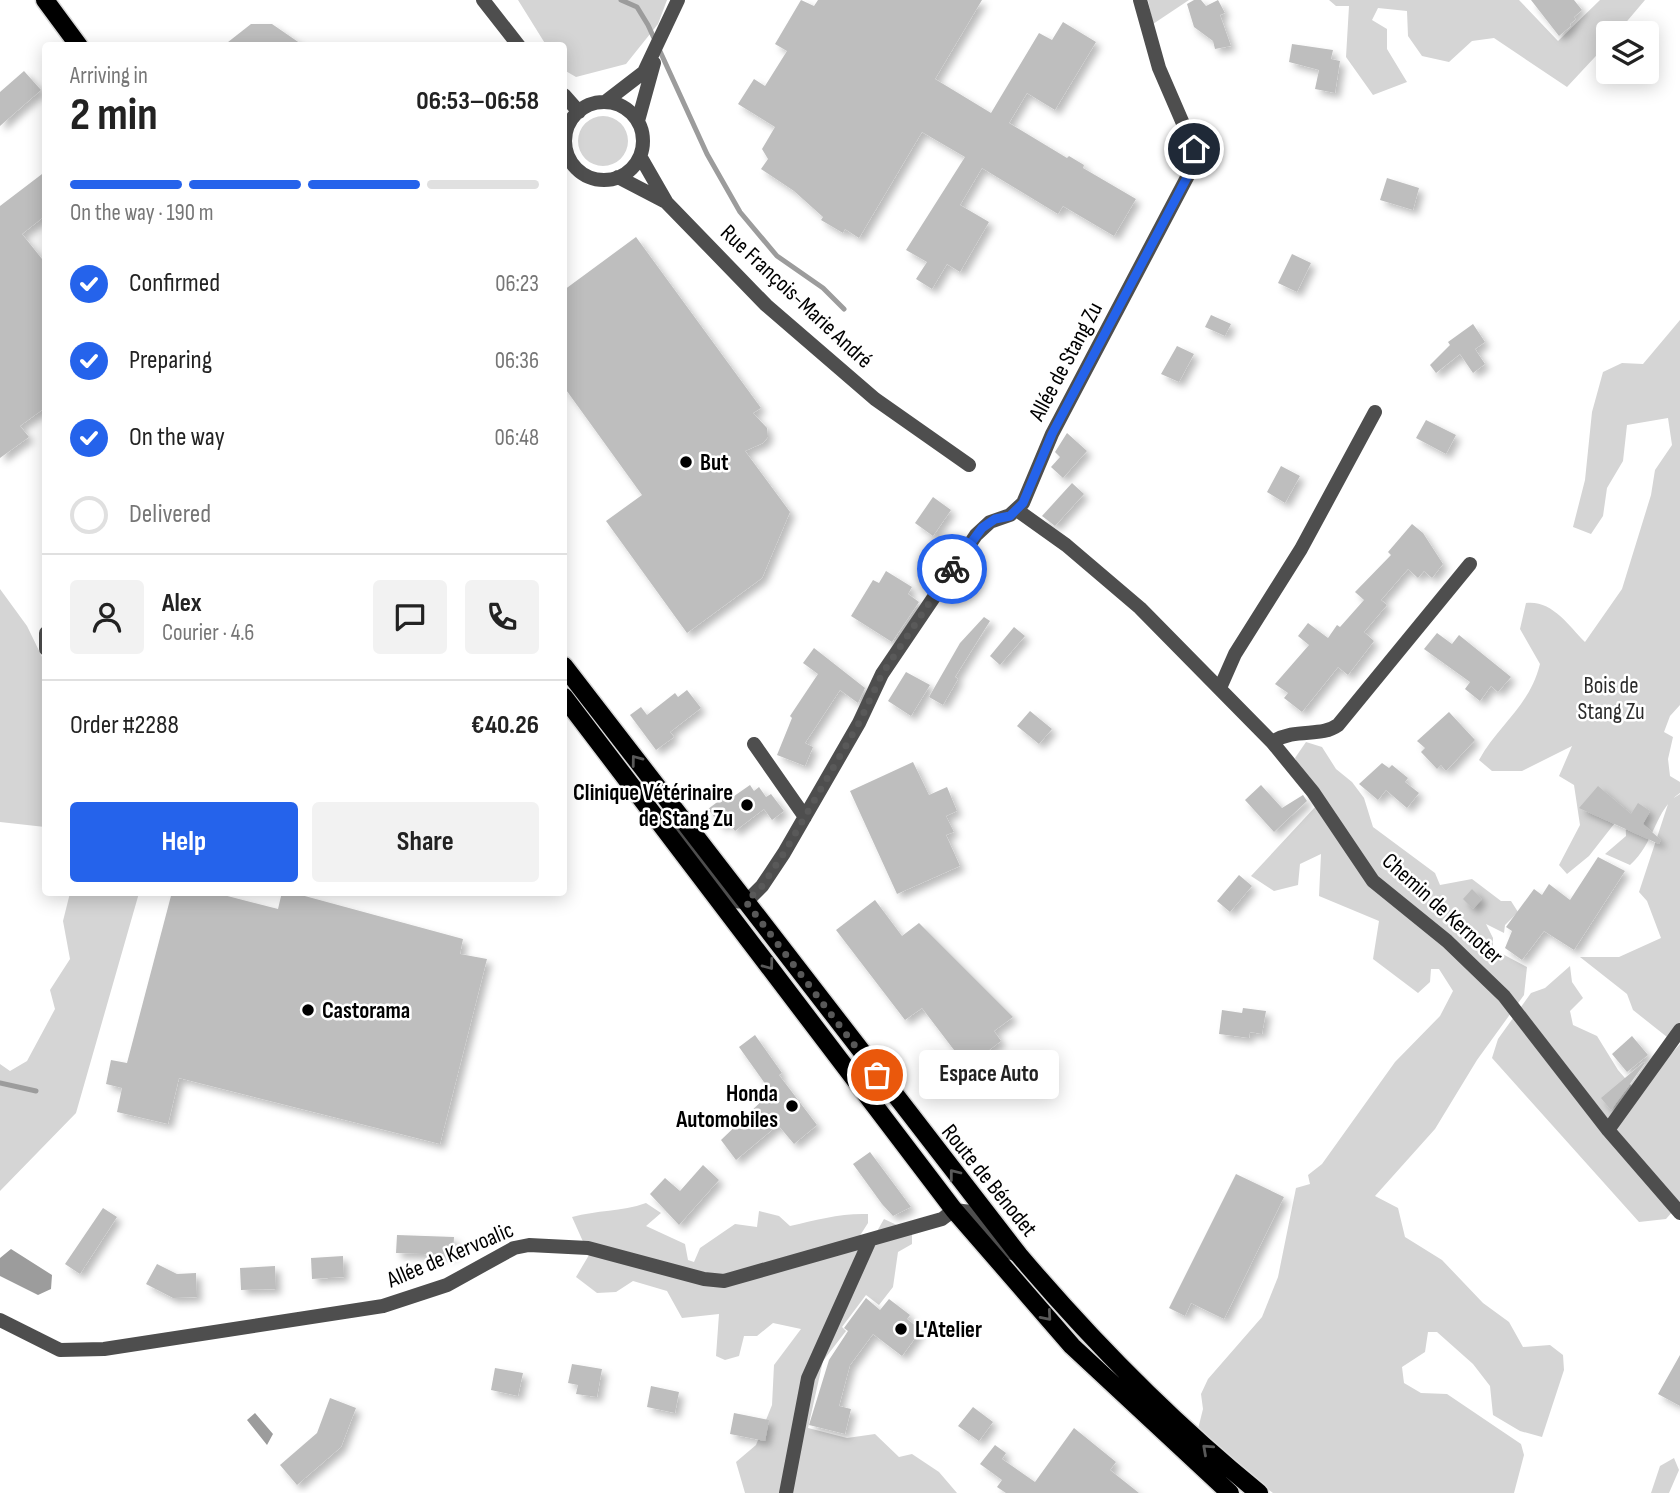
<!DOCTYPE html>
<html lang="en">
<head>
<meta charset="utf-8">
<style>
  body { margin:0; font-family:"Sofia Sans Condensed",sans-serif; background:#f2f2f2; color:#222; height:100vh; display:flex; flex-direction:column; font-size:26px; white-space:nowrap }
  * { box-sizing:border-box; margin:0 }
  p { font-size:23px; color:#767676 }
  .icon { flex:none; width:38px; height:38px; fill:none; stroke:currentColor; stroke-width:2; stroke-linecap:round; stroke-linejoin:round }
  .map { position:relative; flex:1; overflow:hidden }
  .sheet { position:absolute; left:42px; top:42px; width:525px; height:854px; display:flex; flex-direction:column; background:#fff; border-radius:7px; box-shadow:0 4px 18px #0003 }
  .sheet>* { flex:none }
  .controls { position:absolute; left:1596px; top:21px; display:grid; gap:14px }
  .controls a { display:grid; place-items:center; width:63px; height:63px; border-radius:7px; background:#fff; box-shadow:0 4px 18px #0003; font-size:35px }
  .pin { position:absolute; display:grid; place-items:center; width:60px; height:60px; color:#fff; margin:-30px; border:4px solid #fff; border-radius:50%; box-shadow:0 2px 7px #0007 }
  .courier { position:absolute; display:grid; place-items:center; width:70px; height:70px; margin:-35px; border:5px solid #2563eb; border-radius:50%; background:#fff; color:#222; box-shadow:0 2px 9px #0007 }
  .bubble { position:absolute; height:49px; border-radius:7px; background:#fff; box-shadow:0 4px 18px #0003; font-size:23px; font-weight:700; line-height:49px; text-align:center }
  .summary em { font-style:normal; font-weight:700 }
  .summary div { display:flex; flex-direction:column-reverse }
  .summary { display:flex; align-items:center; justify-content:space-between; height:119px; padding:0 28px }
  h1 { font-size:46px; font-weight:700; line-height:52px }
  .bar { display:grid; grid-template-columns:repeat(4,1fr); gap:10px 7px; align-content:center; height:84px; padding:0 28px }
  .bar i { height:9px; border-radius:5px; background:#e0e0e0 }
  .bar .active { background:#2563eb }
  .bar p { grid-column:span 4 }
  .line { display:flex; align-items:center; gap:18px; padding:0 28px; border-top:2px solid #e0e0e0 }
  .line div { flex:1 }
  .round { display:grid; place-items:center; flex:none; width:74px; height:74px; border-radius:7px; background:#f2f2f2 }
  ol { padding:0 28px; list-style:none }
  li { display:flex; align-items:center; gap:21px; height:77px }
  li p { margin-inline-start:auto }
  li .icon { padding:7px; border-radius:50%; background:#2563eb; color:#fff; stroke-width:4 }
  li:last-child { color:#767676 }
  li i { width:38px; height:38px; border:4px solid #e0e0e0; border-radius:50% }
  .primary-button { display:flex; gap:14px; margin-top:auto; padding:14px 28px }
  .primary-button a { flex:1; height:80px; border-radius:7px; background:#2563eb; color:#fff; font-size:28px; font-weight:700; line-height:80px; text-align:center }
  .primary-button a+a { background:#f2f2f2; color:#222 }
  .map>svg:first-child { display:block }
</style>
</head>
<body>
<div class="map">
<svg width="1680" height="1493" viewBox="0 0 1680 1493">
  <defs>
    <filter id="shadow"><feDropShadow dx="5" dy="5" stdDeviation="3.5" flood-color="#0004"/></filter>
  </defs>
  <rect width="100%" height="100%" fill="#fff"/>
  <!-- green -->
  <path fill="#d5d5d5" d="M 518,0 L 667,0 L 658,24 L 626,64 L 576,77 L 564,70 L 564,46 L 546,45 Z
    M 1148,0 L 1189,0 L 1153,24 Z
    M 1329,0 L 1519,0 L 1558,41 L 1600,0 L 1645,0 L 1617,33 L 1608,33 L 1608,43 L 1567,87 L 1494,38 L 1472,41 L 1449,62 L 1422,56 L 1408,36 L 1407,11 L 1378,8 L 1372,20 L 1387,29 L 1387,49 L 1407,82 L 1373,95 L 1346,57 L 1349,6 L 1336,6 Z
    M578 141a25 25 0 1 1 50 0a25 25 0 1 1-50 0Z
    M 1680,320 L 1680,705 L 1670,716 L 1664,732 L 1673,737 L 1668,759 L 1670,776 L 1680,782 L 1680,793 C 1655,809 1655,843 1630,865 L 1605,854 L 1626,836 L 1625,810 L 1589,856 L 1567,874 L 1559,865 L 1580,825 L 1574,785 L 1559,776 L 1572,746 L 1522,771 L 1492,771 L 1479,760 C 1500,723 1529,707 1540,664 L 1520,629 L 1526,603 C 1552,600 1568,625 1585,642 L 1622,589 L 1651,495 L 1655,470 L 1672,445 L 1668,418 L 1627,425 L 1623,461 L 1607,488 L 1603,516 L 1591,534 L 1573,527 L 1585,480 L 1592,412 L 1603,372 L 1622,363 L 1643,364 Z
    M 0,589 L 27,626 L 45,663 L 45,827 L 0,822 Z
    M 1306,742 L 1322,747 L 1336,769 L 1352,782 L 1364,798 L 1373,827 L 1435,873 L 1440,885 L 1472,879 L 1501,901 L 1511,901 L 1518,912 L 1505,925 L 1504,933 L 1486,924 L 1493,938 L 1493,949 L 1527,967 L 1524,995 L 1477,1060 L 1435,1129 L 1375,1196 L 1398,1208 L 1405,1237 L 1442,1260 L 1483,1303 L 1509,1322 L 1523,1347 L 1550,1345 L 1563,1355 L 1564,1370 L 1542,1437 L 1520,1431 L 1493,1415 L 1490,1386 L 1473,1364 L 1437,1332 L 1428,1332 L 1425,1352 L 1402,1367 L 1404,1383 L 1421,1393 L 1447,1394 L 1521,1444 L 1524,1455 L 1514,1493 L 1273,1493 L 1225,1457 L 1198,1429 L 1203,1409 L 1201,1394 L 1208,1379 L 1262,1317 L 1278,1277 L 1296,1188 L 1310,1184 L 1308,1175 L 1322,1164 L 1395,1062 L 1440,1016 L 1453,991 L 1439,969 L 1431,969 L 1430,982 L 1418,993 L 1373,959 L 1379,921 L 1319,896 L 1321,854 L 1300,864 L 1298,885 L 1274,891 L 1251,876 L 1316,806 L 1295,758 Z
    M 1680,794 L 1680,1024 L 1667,1037 L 1633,1010 L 1627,994 L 1580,957 L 1619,957 L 1661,938 L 1647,901 L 1639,892 L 1669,801 Z
    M 70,893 L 139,893 L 76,1113 L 0,1191 L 0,1064 L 10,1071 L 27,1061 L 55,1009 L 50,990 L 70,959 L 63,921 Z
    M 1570,966 L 1572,982 L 1583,998 L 1570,1011 L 1573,1025 L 1597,1036 L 1618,1070 L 1637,1092 L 1680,1044 L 1680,1203 L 1666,1219 L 1639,1222 L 1492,1058 L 1498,1039 L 1531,993 L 1545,988 Z
    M 646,1203 L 661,1213 L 646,1226 L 685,1244 L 688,1260 L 694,1262 L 700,1248 L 735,1224 L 757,1227 L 759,1211 L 779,1216 L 790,1226 C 816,1220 841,1213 868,1214 L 868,1223 L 854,1245 L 882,1243 L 876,1233 L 884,1219 L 912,1232 L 912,1244 L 898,1252 L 893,1287 L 879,1305 L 866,1295 L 842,1327 L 846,1331 L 823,1361 L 808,1428 L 847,1438 L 875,1434 L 899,1457 L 912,1454 L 939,1472 L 957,1493 L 745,1493 L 736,1462 L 756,1445 L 772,1405 L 774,1365 L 801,1329 L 773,1323 L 757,1336 L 744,1336 L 739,1356 L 725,1360 L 716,1356 L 719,1314 L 682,1318 L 667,1291 L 633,1281 L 616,1292 L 597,1293 L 576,1277 L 589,1255 L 572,1217 C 597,1210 621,1212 646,1203 Z
    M 1674,1458 L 1679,1470 L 1669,1493 L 1651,1493 L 1660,1466 Z"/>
  <!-- water -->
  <path fill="#9c9c9c" d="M 11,1249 L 52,1275 L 51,1289 L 38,1295 L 0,1276 L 0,1258 Z
    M 255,1413 L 273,1434 L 267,1445 L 247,1420 Z"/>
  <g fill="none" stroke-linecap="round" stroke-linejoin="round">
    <!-- stream -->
    <path stroke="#9c9c9c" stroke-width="5" d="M 621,0 L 637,7 L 648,25 L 707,154 L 740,212 L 777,256 L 823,288 L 844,309
      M 0,1083 L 36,1091"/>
  </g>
  <!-- building -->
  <path fill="#bebebe" filter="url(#shadow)" d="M 801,0 L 814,6 L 818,0 L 982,0 L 935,79 L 991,113 L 1039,33 L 1052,40 L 1063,22 L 1096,42 L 1055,110 L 1027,93 L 1009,123 L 1067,158 L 1069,156 L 1084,165 L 1083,168 L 1136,199 L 1114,236 L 1063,206 L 1058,214 L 982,168 L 960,205 L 989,222 L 960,272 L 947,264 L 932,289 L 916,279 L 927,262 L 906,250 L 965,157 L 922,132 L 859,238 L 845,229 L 843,233 L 821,220 L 823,217 L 794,191 L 761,169 L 768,159 L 762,149 L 775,127 L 738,104 L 754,79 L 765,86 L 787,51 L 775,44 Z
    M 1194,0 L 1201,0 L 1206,6 L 1218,0 L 1225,13 L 1220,15 L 1231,46 L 1215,49 L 1213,41 L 1194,27 L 1187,4 Z
    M 1531,0 L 1574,0 L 1582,10 L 1574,17 L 1576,19 L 1570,24 L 1571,26 L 1559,36 Z
    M 251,24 L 272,24 L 304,46 L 223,46 Z
    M 1292,44 L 1333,50 L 1331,59 L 1340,61 L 1335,93 L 1315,89 L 1319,70 L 1289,62 Z
    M 24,71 L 41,90 L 0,126 L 0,92 Z
    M 46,171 L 46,215 L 22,234 L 46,264 L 46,407 L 20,426 L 29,437 L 0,458 L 0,206 Z
    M 1387,178 L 1419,188 L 1413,210 L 1380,200 Z
    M 636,237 L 761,408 L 753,413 L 767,428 L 768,437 L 763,443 L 745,451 L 790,512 L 762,578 L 687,633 L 606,521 L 642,495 L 564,387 L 564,290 Z
    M 1292,254 L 1311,263 L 1297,292 L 1278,283 Z
    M 1211,315 L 1231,324 L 1225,336 L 1205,327 Z
    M 1473,324 L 1485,342 L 1475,349 L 1485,364 L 1473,373 L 1460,354 L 1436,373 L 1430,365 L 1450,345 L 1448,342 Z
    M 1177,346 L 1194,354 L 1179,382 L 1161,374 Z
    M 1426,420 L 1456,435 L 1446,454 L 1416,438 Z
    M 1067,433 L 1087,451 L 1063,478 L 1051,467 L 1060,457 L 1055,452 Z
    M 1281,466 L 1300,476 L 1285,503 L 1267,492 Z
    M 1072,483 L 1084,494 L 1055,526 L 1042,516 Z
    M 933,497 L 951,510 L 933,536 L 915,523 Z
    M 1412,524 L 1423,533 L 1443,564 L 1432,578 L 1424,571 L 1418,578 L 1408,569 L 1381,600 L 1387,605 L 1364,632 L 1374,641 L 1348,675 L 1338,667 L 1302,712 L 1284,698 L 1288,693 L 1275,684 L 1309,645 L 1298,636 L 1308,623 L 1328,638 L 1337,625 L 1340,627 L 1364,600 L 1355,592 L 1391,555 L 1388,552 Z
    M 886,571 L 912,587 L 908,594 L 919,602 L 892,642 L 851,616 L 873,580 L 879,583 Z
    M 984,617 L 990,621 L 955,677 L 958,679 L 943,705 L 929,697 L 960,643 Z
    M 1014,627 L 1025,636 L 1000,665 L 990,656 Z
    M 1437,633 L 1452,644 L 1459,635 L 1511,677 L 1498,692 L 1491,686 L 1480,701 L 1465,689 L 1470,682 L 1424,649 Z
    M 814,648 L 865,688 L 858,703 L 840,690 L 805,743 L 813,747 L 805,766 L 777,755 L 792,718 L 790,716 L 818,674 L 803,663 Z
    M 906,672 L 930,685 L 911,716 L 888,701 Z
    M 687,690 L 701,708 L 670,732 L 674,737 L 656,750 L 630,715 L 641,707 L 647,715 L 675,693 L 678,697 Z
    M 1030,711 L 1052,729 L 1039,744 L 1017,726 Z
    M 1449,712 L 1475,740 L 1446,771 L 1441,765 L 1437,769 L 1421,752 L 1425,748 L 1417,741 Z
    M 913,762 L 929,795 L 947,787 L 957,811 L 946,816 L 954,832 L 946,835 L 960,866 L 897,894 L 850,791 Z
    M 1382,763 L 1389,768 L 1392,765 L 1408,778 L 1405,782 L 1419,793 L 1407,808 L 1386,790 L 1378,800 L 1359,784 Z
    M 750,785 L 754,791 L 759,787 L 766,797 L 771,794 L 784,811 L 772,820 L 764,809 L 735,831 L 728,822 L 722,827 L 708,809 L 724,797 L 727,801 Z
    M 1261,785 L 1282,808 L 1303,795 L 1307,801 L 1274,832 L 1245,800 Z
    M 1598,786 L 1631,814 L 1638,803 L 1650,811 L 1643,824 L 1661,840 L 1659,844 L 1579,808 Z
    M 1598,857 L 1625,871 L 1574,950 L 1544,931 L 1522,960 L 1505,948 L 1512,931 L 1506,927 L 1534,889 L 1542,895 L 1549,884 L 1570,900 Z
    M 1239,875 L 1252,886 L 1230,912 L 1217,901 Z
    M 1472,889 L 1482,899 L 1473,909 L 1463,899 Z
    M 172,892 L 212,892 L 278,909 L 282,892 L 290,892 L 463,939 L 460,954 L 487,959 L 440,1144 L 179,1078 L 168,1124 L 117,1112 L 122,1088 L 106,1084 L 111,1060 L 127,1063 Z
    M 875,900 L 902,936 L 919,923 L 1013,1017 L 994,1031 L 1001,1041 L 967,1067 L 922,1008 L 905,1020 L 836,930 Z
    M 1243,1008 L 1266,1011 L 1262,1034 L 1250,1032 L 1249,1038 L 1219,1034 L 1222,1010 L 1242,1013 Z
    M 755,1035 L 782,1073 L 779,1075 L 817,1125 L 794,1144 L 778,1125 L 736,1160 L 721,1140 L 771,1092 L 739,1047 Z
    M 1632,1036 L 1648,1055 L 1627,1072 L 1612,1054 Z
    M 1644,1062 L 1645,1063 L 1611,1110 L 1601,1098 Z
    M 870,1152 L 911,1207 L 893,1216 L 882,1204 L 853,1164 Z
    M 703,1165 L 719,1180 L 679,1225 L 650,1194 L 665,1178 L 680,1191 Z
    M 1236,1174 L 1284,1197 L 1224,1319 L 1191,1303 L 1185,1316 L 1169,1308 Z
    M 103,1208 L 117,1217 L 80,1274 L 65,1264 Z
    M 397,1235 L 454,1237 L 453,1255 L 396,1253 Z
    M 343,1256 L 344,1277 L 312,1279 L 311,1258 Z
    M 157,1264 L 177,1274 L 196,1273 L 197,1297 L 173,1298 L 146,1284 Z
    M 275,1266 L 276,1289 L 241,1290 L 240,1268 Z
    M 866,1298 L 880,1310 L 889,1299 L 910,1315 L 907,1319 L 921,1330 L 902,1356 L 873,1334 L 850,1365 L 839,1406 L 851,1409 L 845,1434 L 809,1425 L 829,1360 L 848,1331 L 844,1328 Z
    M 1680,1355 L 1680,1406 L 1658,1394 Z
    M 572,1364 L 602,1369 L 597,1397 L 576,1394 L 578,1385 L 568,1383 Z
    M 495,1368 L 523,1373 L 518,1396 L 491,1390 Z
    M 651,1386 L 679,1392 L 675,1413 L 647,1407 Z
    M 330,1398 L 356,1408 L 341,1447 L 297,1485 L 280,1465 L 317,1433 Z
    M 973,1407 L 993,1422 L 979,1441 L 958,1426 Z
    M 734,1413 L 769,1420 L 765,1441 L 730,1434 Z
    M 1074,1428 L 1116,1462 L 1110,1470 L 1139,1493 L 1006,1493 L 997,1487 L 1002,1480 L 980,1464 L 995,1445 L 1006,1453 L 1002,1459 L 1035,1482 Z"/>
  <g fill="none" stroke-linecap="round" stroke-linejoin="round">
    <!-- primary casing -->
    <g stroke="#dbdbdb" stroke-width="21">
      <path id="primary" d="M 45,0 L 79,46
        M 564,666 L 1019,1255 C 1092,1341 1172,1422 1259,1493
        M 564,697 L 954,1210 L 1072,1346 L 1230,1493"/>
    </g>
    <!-- minor -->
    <path stroke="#4e4e4e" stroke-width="14" d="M 483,0 L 519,46
      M 564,95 L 579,112
      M 605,102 L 644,72 L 678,0
      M565 141a39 39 0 1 1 78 0a39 39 0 1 1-78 0Z
      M 638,121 L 654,63
      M 640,156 L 667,203 L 766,305 L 875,399 L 969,465
      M 618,177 L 666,202
      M 1017,510 L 1066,545 L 1140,608 L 1272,742 L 1313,792 L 1373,881 L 1447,941 L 1504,996 L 1608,1130 L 1680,1213
      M 46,633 L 46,649
      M 1220,688 L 1235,654 L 1301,549 L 1375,412
      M 1272,742 C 1297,727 1320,738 1338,725 L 1470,564
      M 754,744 L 805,817
      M 664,823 L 683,836 L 733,901 L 746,902
      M 746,902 L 762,886 L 784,853 L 859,723 L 882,674 L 976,535 L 990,522 L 1010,515 L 1023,503 L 1052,434 L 1193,166 L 1194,149 L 1159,68 L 1140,0
      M 1608,1130 L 1680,1030
      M 0,1320 L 60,1350 L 104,1349 L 383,1306 L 447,1285 L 514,1248 L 529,1245 L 588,1248 L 704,1279 L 724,1281 L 942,1219 L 954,1210 L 971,1212 L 1004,1251 L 1019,1255
      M 786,1493 L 808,1378 L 870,1240"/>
    <!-- primary -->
    <use href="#primary" stroke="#000" stroke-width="18"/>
  </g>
  <!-- one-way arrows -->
  <defs><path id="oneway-chevron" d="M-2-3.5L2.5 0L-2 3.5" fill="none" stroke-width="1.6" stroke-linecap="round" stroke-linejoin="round" transform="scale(1.75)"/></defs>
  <g stroke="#595959">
    <use href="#oneway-chevron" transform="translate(636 760) rotate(-127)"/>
    <use href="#oneway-chevron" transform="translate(769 965) rotate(53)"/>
    <use href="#oneway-chevron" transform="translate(954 1174) rotate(-128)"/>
    <use href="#oneway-chevron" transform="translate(1047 1316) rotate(49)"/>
    <use href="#oneway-chevron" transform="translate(1207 1449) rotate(-138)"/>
  </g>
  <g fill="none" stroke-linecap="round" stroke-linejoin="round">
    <!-- done -->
    <path stroke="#595959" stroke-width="7" stroke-dasharray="0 12.6" d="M 877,1075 L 746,902 L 762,886 L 784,853 L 859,723 L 882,674 L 952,569"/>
    <!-- route -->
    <path stroke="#2563eb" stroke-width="9" d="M 952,569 L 982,528 L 995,519 L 1010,516 L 1023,503 L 1052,434 L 1193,166 L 1194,149"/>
  </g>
  <!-- markers -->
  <g fill="#000" stroke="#fff" stroke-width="2.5">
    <circle cx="686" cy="462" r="7"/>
    <circle cx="747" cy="805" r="7"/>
    <circle cx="308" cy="1010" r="7"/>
    <circle cx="792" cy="1106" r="7"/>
    <circle cx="901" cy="1329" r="7"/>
  </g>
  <g text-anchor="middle" stroke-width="5" stroke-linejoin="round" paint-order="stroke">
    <!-- street labels -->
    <g font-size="23" fill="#000" stroke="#fff">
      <text transform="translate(797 296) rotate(43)" y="8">Rue François-Marie André</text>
      <text transform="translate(1065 361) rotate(-62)" y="8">Allée de Stang Zu</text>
      <text transform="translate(1443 908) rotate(42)" y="8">Chemin de Kernoter</text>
      <text transform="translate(990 1180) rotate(51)" y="8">Route de Bénodet</text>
      <text transform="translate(450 1254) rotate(-23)" y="8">Allée de Kervoalic</text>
    </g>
    <!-- poi labels -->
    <g font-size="23" font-weight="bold" fill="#000" stroke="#fff" text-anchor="start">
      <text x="700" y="470">But</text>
      <text x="733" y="800" text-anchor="end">Clinique Vétérinaire<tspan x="733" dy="26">de Stang Zu</tspan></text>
      <text x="322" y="1018">Castorama</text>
      <text x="778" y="1101" text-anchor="end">Honda<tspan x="778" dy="26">Automobiles</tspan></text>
      <text x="915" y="1337">L'Atelier</text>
    </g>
    <!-- park labels -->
    <g font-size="23" fill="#2c2c2c" stroke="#fff">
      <text x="1611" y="693">Bois de<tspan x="1611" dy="26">Stang Zu</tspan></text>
    </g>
  </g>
</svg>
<div class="controls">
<a><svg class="icon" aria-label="layers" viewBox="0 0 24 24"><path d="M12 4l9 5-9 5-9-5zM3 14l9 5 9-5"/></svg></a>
</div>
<div class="pin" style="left:877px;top:1075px;background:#ea580c"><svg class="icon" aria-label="bag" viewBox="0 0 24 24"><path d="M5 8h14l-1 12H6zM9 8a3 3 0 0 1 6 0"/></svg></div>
<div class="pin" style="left:1194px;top:149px;background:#1f2937"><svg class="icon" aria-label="home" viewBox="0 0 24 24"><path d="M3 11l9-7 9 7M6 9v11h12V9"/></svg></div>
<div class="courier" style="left:952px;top:569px"><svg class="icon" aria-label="bike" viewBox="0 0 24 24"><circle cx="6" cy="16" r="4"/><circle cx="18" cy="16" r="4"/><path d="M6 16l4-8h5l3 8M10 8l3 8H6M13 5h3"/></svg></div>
<div class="bubble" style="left:919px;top:1050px;width:140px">Espace Auto</div>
<section class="sheet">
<div class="summary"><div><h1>2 min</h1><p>Arriving in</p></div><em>06:53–06:58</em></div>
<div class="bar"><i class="active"></i><i class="active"></i><i class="active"></i><i></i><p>On the way · 190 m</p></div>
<ol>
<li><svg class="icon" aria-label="check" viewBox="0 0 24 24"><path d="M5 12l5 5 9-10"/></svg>Confirmed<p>06:23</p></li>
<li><svg class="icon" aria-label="check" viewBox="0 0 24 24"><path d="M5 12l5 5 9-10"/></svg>Preparing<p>06:36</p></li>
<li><svg class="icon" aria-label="check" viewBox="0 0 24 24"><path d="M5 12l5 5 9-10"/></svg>On the way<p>06:48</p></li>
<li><i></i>Delivered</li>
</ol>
<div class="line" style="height:126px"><a class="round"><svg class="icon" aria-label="person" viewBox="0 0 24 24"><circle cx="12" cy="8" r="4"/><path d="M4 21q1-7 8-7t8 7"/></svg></a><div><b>Alex</b><p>Courier · 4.6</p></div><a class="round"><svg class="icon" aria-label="chat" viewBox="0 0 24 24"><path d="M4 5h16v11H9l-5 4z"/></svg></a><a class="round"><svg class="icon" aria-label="phone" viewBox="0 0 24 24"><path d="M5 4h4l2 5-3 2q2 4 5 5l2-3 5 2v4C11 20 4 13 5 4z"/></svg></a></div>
<div class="line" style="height:91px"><div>Order #2288</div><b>€40.26</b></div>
<div class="primary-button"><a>Help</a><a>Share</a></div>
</section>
</div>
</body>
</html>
